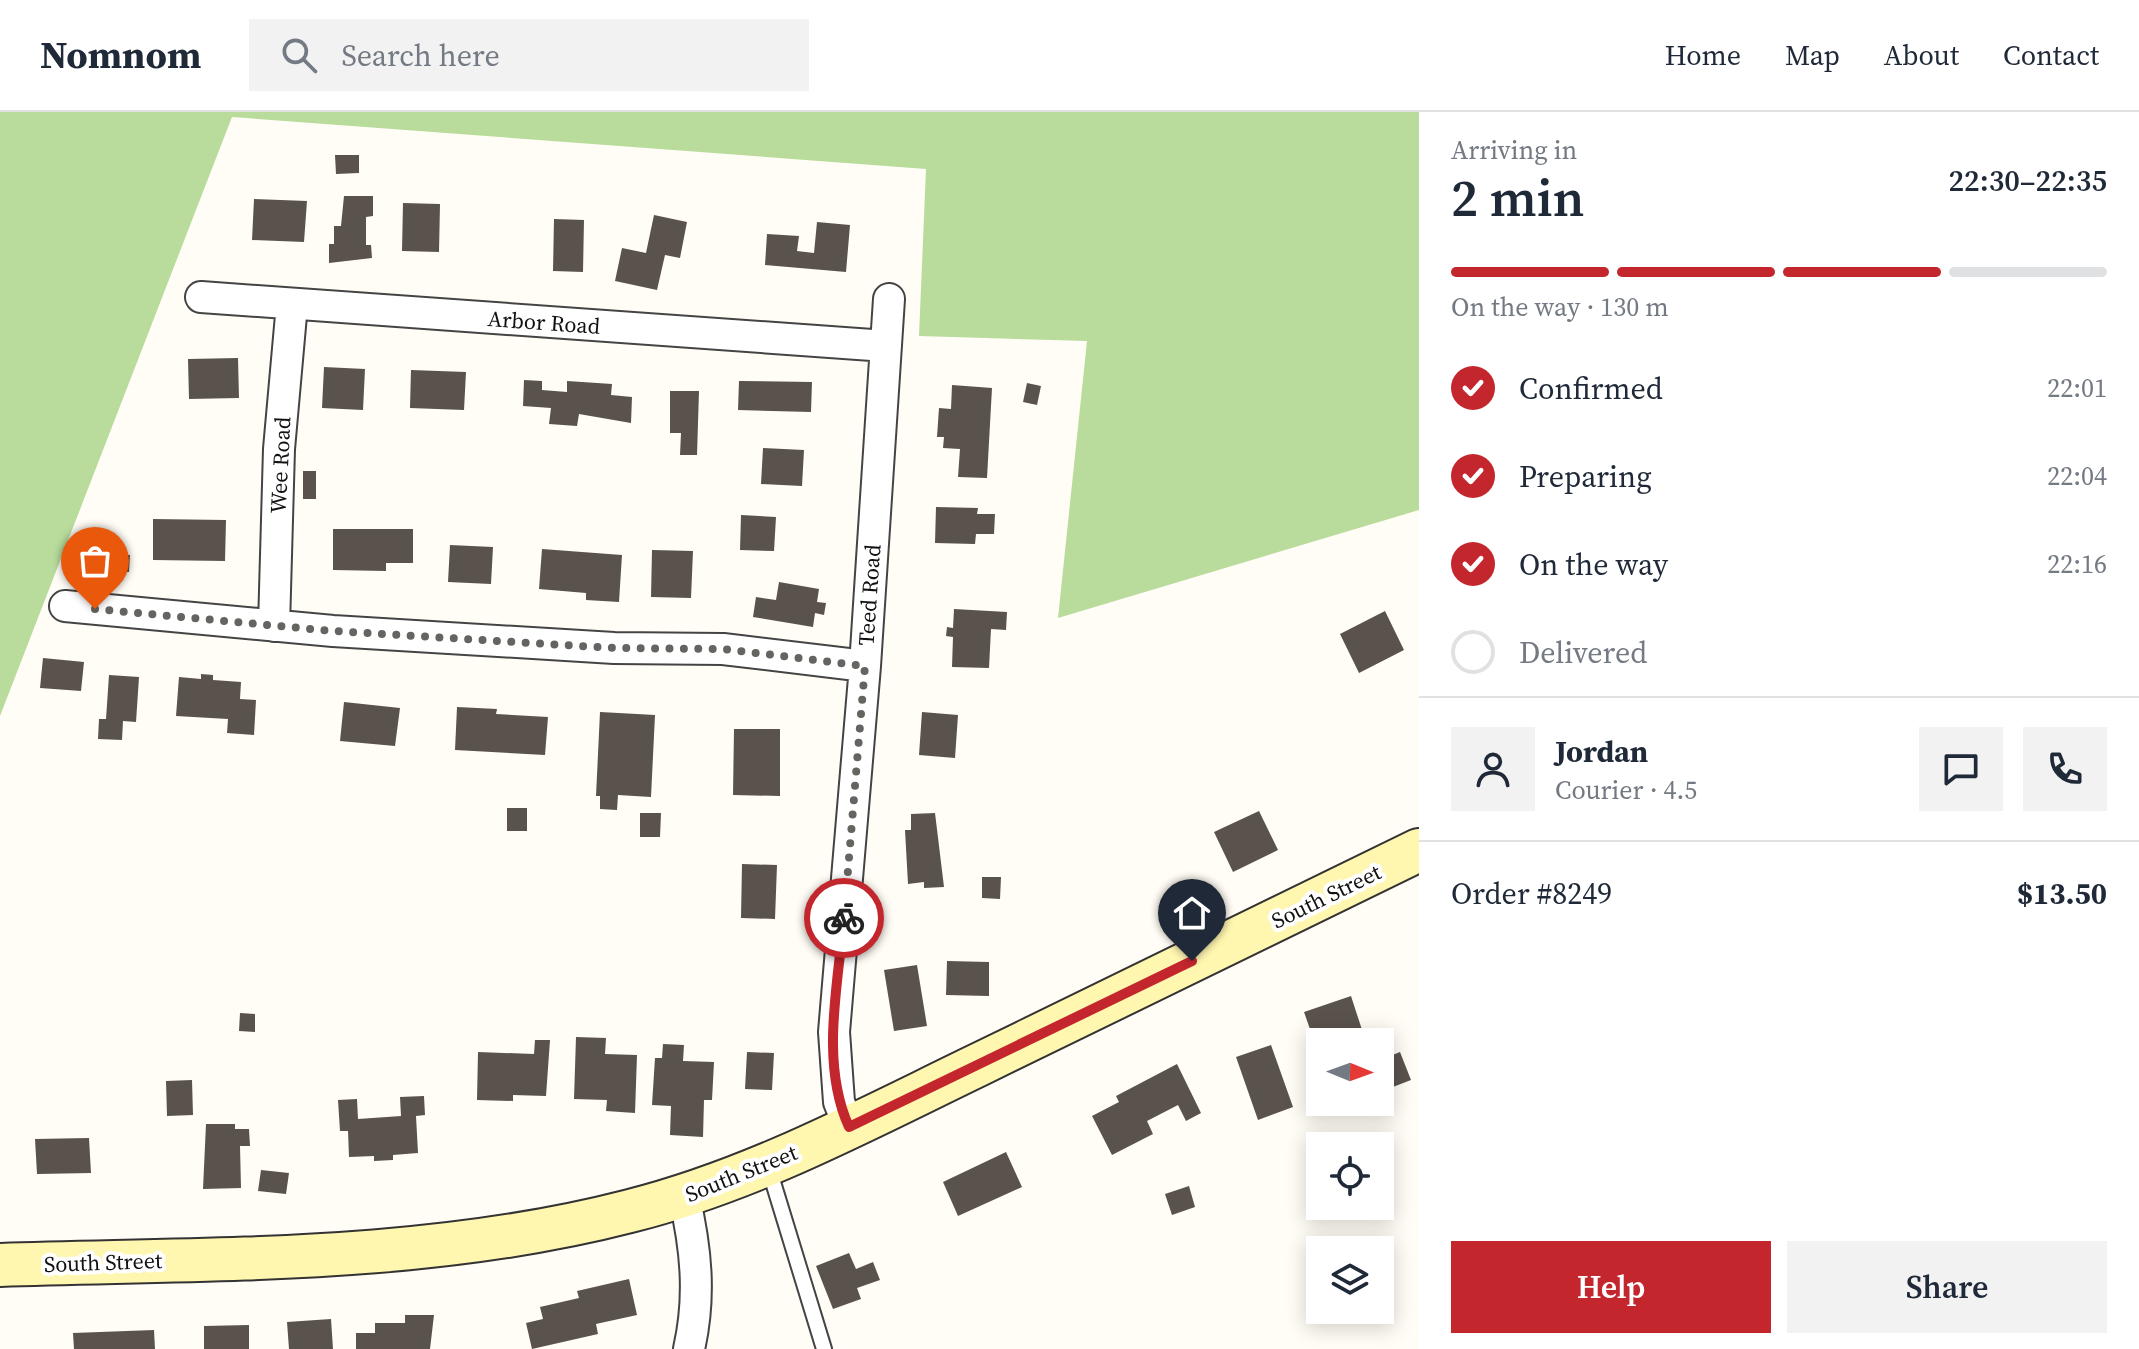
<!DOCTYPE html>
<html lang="en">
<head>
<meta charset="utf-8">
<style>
  body { margin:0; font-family:"Source Serif 4",serif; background:#f2f2f3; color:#1f2937; height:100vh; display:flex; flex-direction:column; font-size:30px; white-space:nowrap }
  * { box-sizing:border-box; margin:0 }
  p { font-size:26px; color:#747a83 }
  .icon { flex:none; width:44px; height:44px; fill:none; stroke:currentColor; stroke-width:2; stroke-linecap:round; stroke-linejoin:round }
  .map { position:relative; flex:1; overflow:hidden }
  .drawer { display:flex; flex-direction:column; background:#fff; width:720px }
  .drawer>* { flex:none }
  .needle { width:52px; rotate:91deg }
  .buttons { position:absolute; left:1306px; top:916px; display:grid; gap:16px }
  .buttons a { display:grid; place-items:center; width:88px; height:88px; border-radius:0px; background:#fff; box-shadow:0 4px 20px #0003; font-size:40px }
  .pin { position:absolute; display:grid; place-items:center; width:68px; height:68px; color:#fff; margin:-82px -34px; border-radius:50% 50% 50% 0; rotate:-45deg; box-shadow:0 0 8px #0007 }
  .pin .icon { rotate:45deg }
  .courier { position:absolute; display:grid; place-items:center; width:80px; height:80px; margin:-40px; border:6px solid #c4262e; border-radius:50%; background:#fff; color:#222; box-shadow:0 2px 10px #0007 }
  .head em { font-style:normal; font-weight:600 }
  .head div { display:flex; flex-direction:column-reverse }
  .head { display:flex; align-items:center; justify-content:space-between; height:136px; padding:0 32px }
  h1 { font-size:52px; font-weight:600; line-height:60px }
  .bar { display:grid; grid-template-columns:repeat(4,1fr); gap:12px 8px; align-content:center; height:96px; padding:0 32px }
  .bar i { height:10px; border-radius:6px; background:#e0e1e3 }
  .bar .active { background:#c4262e }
  .bar p { grid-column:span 4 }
  .line { display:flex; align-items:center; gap:20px; padding:0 32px; border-top:2px solid #e0e1e3 }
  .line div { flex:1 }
  .round { display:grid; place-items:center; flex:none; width:84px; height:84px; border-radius:0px; background:#f2f2f3 }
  ol { padding:0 32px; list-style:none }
  li { display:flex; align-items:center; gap:24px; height:88px }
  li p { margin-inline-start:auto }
  li .icon { padding:8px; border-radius:50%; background:#c4262e; color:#fff; stroke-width:4 }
  li:last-child { color:#747a83 }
  li i { width:44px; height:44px; border:4px solid #e0e1e3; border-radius:50% }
  .cta { display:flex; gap:16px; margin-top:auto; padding:16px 32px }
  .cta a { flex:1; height:92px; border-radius:0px; background:#c4262e; color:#fff; font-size:32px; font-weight:600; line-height:92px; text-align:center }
  .cta a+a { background:#f2f2f3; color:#1f2937 }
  header { display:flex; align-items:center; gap:48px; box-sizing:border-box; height:112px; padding:0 40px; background:#fff; border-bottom:2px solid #e0e1e3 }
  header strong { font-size:38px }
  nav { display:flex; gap:44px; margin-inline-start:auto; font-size:28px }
  .search { width:560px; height:72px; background:#f2f2f3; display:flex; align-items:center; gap:20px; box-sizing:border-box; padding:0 28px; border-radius:0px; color:#747a83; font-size:30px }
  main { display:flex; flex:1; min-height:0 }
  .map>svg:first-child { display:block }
</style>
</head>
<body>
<header>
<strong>Nomnom</strong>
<div class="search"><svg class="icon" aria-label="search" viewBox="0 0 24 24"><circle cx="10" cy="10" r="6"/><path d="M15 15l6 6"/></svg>Search here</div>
<nav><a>Home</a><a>Map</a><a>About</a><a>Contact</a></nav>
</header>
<main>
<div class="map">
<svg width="1419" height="1237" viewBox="0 0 1419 1237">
  <rect width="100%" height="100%" fill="#fffdf5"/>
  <!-- forest -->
  <path fill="#b9dc9c" d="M 0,0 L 1419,0 L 1419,398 L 1058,506 L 1087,229 L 919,224 L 926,57 L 232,5 L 0,604 Z"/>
  <!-- building -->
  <path fill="#5a524d" d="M 335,43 L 359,43 L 359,61 L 336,62 Z
    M 344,84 L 373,84 L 373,104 L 366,105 L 366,133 L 371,133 L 372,146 L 329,151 L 329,132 L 334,132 L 334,114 L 341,114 Z
    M 254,87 L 307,89 L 304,130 L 252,128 Z
    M 403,91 L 440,92 L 439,140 L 402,139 Z
    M 654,103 L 687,110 L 680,146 L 665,143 L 657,178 L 615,169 L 622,136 L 646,141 Z
    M 554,107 L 584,108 L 583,160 L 553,159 Z
    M 817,110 L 850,113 L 846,160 L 765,153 L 767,122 L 799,124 L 797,139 L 814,141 Z
    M 238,246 L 239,286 L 189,287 L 188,247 Z
    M 324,255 L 365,257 L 363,298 L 322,296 Z
    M 411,258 L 466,260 L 464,298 L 410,296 Z
    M 524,268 L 542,269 L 542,278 L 567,280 L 567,269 L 612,272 L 611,283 L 632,285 L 631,311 L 579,302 L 577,314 L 549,312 L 551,296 L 523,294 Z
    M 739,269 L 812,270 L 811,300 L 738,298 Z
    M 1027,271 L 1041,274 L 1037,293 L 1023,290 Z
    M 952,273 L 992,276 L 987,366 L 958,365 L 960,337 L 943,336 L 944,325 L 937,325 L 939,296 L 951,297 Z
    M 670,279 L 699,279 L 697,343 L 680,343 L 681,321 L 670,321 Z
    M 763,336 L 804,338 L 802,374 L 761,372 Z
    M 303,359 L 316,359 L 316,387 L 303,387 Z
    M 936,395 L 978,396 L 977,402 L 995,402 L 994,422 L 976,422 L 975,432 L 935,431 Z
    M 741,403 L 776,405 L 774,439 L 740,438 Z
    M 153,407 L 226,408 L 225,449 L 153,448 Z
    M 333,417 L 413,417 L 413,451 L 386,451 L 386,459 L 333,458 Z
    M 450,433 L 493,435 L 491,472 L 448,470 Z
    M 542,437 L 622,443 L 619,490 L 586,488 L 586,481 L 539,477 Z
    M 652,438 L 693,439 L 691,486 L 651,485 Z
    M 107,442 L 130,443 L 129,460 L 107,460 Z
    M 779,470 L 819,477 L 817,490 L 826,491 L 824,503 L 815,501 L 813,515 L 753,505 L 756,485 L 776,488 Z
    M 954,497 L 1007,500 L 1006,518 L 991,517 L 989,556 L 952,555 L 953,525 L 946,524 L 947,515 L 953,516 Z
    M 1385,499 L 1404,538 L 1359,561 L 1340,522 Z
    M 43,546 L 84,550 L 81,579 L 40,576 Z
    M 201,562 L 213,563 L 213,568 L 241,570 L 240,587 L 256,588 L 254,623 L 227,621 L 228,607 L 176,604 L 179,565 L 201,567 Z
    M 109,563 L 139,565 L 136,610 L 123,609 L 122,628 L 98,627 L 99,607 L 106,607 Z
    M 344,590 L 400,596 L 395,634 L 340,629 Z
    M 457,595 L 497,597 L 496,602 L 548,605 L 545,643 L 455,638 Z
    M 600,600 L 655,603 L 651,685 L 618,683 L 617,698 L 600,697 L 600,684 L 596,684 Z
    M 922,600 L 958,603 L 955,646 L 919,643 Z
    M 734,617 L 780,617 L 780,684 L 733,683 Z
    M 507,696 L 527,696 L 527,719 L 507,719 Z
    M 1259,699 L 1278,738 L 1233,760 L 1214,720 Z
    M 640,701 L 661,701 L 660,725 L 640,725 Z
    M 935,701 L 944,775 L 924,776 L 924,770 L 908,772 L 905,718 L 911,718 L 911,702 Z
    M 742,752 L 777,753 L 775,807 L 741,806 Z
    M 982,765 L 1001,765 L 1000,787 L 982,786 Z
    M 947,849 L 989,850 L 989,884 L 946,883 Z
    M 917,853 L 927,914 L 894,919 L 884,858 Z
    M 1351,884 L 1364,924 L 1346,930 L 1329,930 L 1324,916 L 1311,920 L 1304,900 Z
    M 240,901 L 255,902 L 255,920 L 239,919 Z
    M 576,925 L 606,926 L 605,942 L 637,943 L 635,1001 L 606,999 L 607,988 L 574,987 Z
    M 535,928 L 550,928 L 546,984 L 513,983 L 513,989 L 477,988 L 478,940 L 534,942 Z
    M 663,932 L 684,933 L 683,949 L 714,950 L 712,988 L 704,988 L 703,1025 L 670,1023 L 671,994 L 652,993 L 655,946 L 662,946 Z
    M 1271,933 L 1293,995 L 1258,1008 L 1236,945 Z
    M 747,940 L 774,941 L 772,978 L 745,977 Z
    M 1400,940 L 1411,968 L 1380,980 L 1380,948 Z
    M 1177,952 L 1201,1001 L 1186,1009 L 1178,993 L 1147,1009 L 1153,1022 L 1112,1043 L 1092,1004 L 1119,990 L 1116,984 Z
    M 192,968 L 193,1003 L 167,1004 L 166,969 Z
    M 424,984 L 425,1003 L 416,1004 L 418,1041 L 393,1043 L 393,1048 L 374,1049 L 374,1044 L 349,1045 L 348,1019 L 340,1019 L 338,988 L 357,987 L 358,1007 L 401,1004 L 400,985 Z
    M 206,1012 L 235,1012 L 235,1017 L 249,1017 L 250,1034 L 240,1034 L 241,1076 L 203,1077 Z
    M 89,1026 L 91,1061 L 37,1062 L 35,1027 Z
    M 1006,1040 L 1022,1075 L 958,1104 L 943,1070 Z
    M 261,1058 L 289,1061 L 286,1082 L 258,1079 Z
    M 1189,1074 L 1195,1095 L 1172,1103 L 1165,1082 Z
    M 849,1141 L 856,1157 L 873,1150 L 880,1168 L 857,1176 L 861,1187 L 833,1197 L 816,1154 Z
    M 629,1167 L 637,1203 L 596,1212 L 598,1222 L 532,1237 L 526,1211 L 543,1207 L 540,1195 L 579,1186 L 577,1179 Z
    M 405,1203 L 434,1203 L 430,1237 L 356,1237 L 356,1221 L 375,1221 L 375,1211 L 405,1211 Z
    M 331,1207 L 333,1237 L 289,1237 L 287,1210 Z
    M 249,1213 L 249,1237 L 204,1237 L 204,1214 Z
    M 154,1218 L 155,1237 L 74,1237 L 73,1221 Z"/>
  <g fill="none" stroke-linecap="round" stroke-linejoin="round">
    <!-- service casing -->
    <g stroke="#444" stroke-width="18">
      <path id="service" d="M 769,1057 L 824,1237"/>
    </g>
    <!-- minor casing -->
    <g stroke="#444" stroke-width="34">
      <path id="minor" d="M 201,185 L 886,234
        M 65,494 L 333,519 L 614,536 L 723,537 L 865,554
        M 274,514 L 279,337 L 292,192
        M 849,1015 L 839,990 L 834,920 L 865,554 L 889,187
        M 684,1084 C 696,1136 701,1184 689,1237"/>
    </g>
    <!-- secondary casing -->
    <g stroke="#333" stroke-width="46">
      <path id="secondary" d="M 0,1153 C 211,1146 425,1152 630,1099 C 753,1068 864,1008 978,953 C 1125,882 1272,810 1419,738"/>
    </g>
    <!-- service -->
    <use href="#service" stroke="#fff" stroke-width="14"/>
    <!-- minor -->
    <use href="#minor" stroke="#fff" stroke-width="30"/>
    <!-- secondary -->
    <use href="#secondary" stroke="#fff6b0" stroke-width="42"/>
  </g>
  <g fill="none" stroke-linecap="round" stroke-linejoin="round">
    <!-- done -->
    <path stroke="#646461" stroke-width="8" stroke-dasharray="0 14.4" d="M 95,497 L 333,519 L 614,536 L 723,537 L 865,554 L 844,806"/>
    <!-- route -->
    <path stroke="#c4262e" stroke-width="10" d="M 844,806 C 838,873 820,951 849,1015 L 1192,849"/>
  </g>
  <g text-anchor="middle" stroke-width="8" stroke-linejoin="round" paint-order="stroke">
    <!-- street labels -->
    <g font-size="22" fill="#111" stroke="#fff">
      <text transform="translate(544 210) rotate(4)" y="8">Arbor Road</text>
      <text transform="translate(280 353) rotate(-87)" y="8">Wee Road</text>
      <text transform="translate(869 483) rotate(-86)" y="8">Teed Road</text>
      <text transform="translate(1326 784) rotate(-26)" y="8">South Street</text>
      <text transform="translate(741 1061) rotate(-22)" y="8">South Street</text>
      <text transform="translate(103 1150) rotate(-2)" y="8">South Street</text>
    </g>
  </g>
</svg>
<div class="buttons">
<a><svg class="needle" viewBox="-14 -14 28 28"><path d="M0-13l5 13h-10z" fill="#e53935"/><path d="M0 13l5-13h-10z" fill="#747a83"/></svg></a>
<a><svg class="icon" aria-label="locate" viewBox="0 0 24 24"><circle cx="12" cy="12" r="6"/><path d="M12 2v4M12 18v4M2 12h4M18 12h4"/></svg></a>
<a><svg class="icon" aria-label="layers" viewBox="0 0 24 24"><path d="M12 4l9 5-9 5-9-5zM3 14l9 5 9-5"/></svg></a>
</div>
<div class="pin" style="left:95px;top:497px;background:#ea580c"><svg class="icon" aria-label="bag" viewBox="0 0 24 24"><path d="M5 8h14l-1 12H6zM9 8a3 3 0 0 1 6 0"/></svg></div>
<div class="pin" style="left:1192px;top:849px;background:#1f2937"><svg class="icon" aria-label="home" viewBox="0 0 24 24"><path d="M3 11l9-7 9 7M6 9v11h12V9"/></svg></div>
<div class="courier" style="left:844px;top:806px"><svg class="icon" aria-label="bike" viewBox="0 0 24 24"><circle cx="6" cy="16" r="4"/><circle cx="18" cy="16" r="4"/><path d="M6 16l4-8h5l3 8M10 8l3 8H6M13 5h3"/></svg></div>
</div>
<section class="drawer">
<div class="head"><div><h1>2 min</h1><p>Arriving in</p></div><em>22:30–22:35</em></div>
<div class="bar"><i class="active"></i><i class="active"></i><i class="active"></i><i></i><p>On the way · 130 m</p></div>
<ol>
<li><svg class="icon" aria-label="check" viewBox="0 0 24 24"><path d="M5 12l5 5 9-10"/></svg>Confirmed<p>22:01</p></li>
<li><svg class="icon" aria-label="check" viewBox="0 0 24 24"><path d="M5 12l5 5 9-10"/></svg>Preparing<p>22:04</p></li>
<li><svg class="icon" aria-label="check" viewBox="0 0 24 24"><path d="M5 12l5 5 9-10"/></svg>On the way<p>22:16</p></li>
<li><i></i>Delivered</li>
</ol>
<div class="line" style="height:144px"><a class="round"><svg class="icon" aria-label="person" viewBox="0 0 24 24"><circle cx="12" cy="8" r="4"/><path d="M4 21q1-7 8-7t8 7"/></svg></a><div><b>Jordan</b><p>Courier · 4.5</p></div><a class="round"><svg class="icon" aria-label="chat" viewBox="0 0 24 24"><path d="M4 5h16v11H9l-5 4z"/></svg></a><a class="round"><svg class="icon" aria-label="phone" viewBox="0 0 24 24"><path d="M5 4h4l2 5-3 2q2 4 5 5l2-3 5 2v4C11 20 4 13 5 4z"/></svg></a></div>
<div class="line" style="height:104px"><div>Order #8249</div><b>$13.50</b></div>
<div class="cta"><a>Help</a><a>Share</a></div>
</section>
</main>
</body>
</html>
